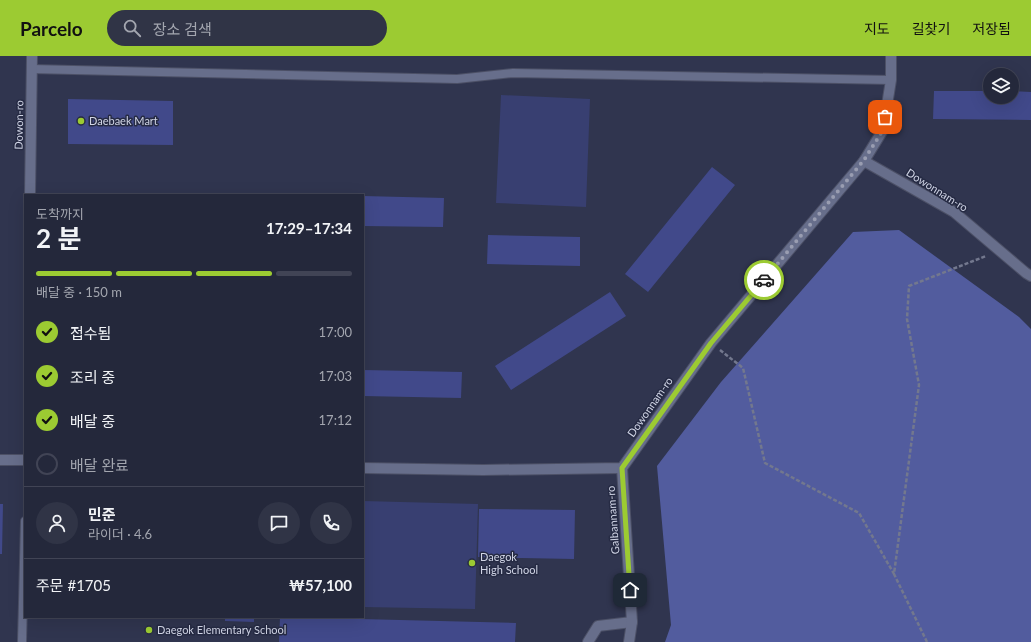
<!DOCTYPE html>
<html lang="ko">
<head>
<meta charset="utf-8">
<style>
  body { margin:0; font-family:Lato,"Noto Sans KR",sans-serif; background:#303446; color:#f1f3f6; height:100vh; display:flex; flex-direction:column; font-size:15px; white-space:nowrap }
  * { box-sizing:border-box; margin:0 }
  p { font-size:13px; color:#a3a6af }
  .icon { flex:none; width:22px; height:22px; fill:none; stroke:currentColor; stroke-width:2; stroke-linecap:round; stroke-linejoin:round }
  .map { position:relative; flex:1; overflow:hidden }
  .details { position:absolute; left:24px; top:138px; width:340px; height:424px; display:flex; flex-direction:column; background:#24283b; border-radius:0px; box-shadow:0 4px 16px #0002,0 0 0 1px #414455 }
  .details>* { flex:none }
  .tools { position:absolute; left:983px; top:12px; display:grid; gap:8px }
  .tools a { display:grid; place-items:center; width:36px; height:36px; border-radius:50%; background:#24283b; box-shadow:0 4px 16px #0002,0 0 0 1px #414455; font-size:20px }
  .pin { position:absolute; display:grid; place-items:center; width:34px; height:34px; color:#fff; margin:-17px; border-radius:8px; box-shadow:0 2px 6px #0006 }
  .courier { position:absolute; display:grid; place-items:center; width:40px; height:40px; margin:-20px; border:3px solid #9ccb32; border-radius:50%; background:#fff; color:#222; box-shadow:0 1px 5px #0007 }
  .head em { font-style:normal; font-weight:700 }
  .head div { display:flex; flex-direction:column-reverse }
  .head { display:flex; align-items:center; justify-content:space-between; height:68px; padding:0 12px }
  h1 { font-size:26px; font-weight:700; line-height:30px }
  .bar { display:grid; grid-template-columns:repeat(4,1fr); gap:6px 4px; align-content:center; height:48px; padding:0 12px }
  .bar i { height:5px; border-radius:3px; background:#414455 }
  .bar .on { background:#9ccb32 }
  .bar p { grid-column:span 4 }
  .line { display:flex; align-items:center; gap:10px; padding:0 12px; border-top:1px solid #414455 }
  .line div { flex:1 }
  .round { display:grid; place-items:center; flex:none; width:42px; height:42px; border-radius:21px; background:#303446 }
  ol { padding:0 12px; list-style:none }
  li { display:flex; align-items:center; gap:12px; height:44px }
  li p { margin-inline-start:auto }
  li .icon { padding:4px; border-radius:50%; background:#9ccb32; color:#111; stroke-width:4 }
  li:last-child { color:#a3a6af }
  li i { width:22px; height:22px; border:2px solid #414455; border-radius:50% }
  header { display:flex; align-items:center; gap:24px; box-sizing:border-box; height:56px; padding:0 20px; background:#9ccb32; color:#111 }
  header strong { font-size:19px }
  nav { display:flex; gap:22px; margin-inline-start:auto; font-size:14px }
  .search { width:280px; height:36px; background:#303446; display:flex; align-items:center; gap:10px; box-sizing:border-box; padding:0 14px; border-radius:22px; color:#a3a6af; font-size:15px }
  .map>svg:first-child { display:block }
</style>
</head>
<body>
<header>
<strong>Parcelo</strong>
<div class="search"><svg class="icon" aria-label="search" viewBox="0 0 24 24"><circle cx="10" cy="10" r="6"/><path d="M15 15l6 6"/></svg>장소 검색</div>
<nav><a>지도</a><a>길찾기</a><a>저장됨</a></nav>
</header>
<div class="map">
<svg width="1031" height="586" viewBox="0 0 1031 586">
  <rect width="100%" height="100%" fill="#30354f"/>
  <!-- green -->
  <path fill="#383f71" d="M 501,39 L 590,43 L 586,151 L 496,147 Z
    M 363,445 L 478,448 L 475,553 L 363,551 Z"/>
  <!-- forest -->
  <path fill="#525c9e" d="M 899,174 L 1019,261 L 1031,273 L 1031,586 L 665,586 L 671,569 L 657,410 L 721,326 L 853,176 Z"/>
  <!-- building -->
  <path fill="#41498a" d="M 934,35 L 990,35 L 990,41 L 1012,41 L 1012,35 L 1031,36 L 1031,64 L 933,63 Z
    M 68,43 L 173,45 L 173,89 L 68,88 Z
    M 712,111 L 735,129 L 648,236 L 625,218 Z
    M 70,137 L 189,138 L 189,139 L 70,139 Z
    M 363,140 L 444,142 L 443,171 L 363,170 Z
    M 488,179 L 580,181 L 580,210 L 487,208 Z
    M 610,236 L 626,260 L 511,334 L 495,310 Z
    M 363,314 L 462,316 L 461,342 L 363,340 Z
    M 0,448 L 3,448 L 2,498 L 0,498 Z
    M 479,453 L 575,454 L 574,503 L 478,501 Z
    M 225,561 L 254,561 L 254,566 L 225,565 Z
    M 280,561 L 516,567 L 515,586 L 279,586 Z"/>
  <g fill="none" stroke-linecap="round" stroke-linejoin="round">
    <!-- service casing -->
    <g stroke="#4c5066" stroke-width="10">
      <path id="service" d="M 31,13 L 457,23 L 513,17 L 891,24
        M 22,586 L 25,465"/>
    </g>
    <!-- minor casing -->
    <g stroke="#4c5066" stroke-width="12">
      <path id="minor" d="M 864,105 L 954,156 L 1026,217 L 1031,220
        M 588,586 L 598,570 L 632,566"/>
    </g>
    <!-- tertiary casing -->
    <g stroke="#4c5066" stroke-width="12">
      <path id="tertiary" d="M 30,139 L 32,0
        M 0,404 L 25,404
        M 363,412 L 483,414 L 622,412 L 711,287 L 864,105 L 883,74 L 891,24 L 891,0"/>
    </g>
    <!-- secondary casing -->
    <g stroke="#4c5066" stroke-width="12">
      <path id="secondary" d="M 622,412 L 632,566 L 629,586"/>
    </g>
    <!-- path -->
    <path stroke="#73788e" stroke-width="2.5" stroke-dasharray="4 2" stroke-linecap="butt" d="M 720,294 L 743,312 L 765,407 L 859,457 L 894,518
      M 927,586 L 894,518 L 919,329 L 907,263 L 909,230 L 986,200"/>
    <!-- service -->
    <use href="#service" stroke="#676e8b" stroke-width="8"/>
    <!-- minor -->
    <use href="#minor" stroke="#676e8b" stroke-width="10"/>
    <!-- tertiary -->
    <use href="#tertiary" stroke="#676e8b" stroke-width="10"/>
    <!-- secondary -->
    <use href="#secondary" stroke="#676e8b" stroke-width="10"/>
  </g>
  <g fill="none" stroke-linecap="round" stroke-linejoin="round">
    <!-- done -->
    <path stroke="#999db1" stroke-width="4" stroke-dasharray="0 7.2" d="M 764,224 L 864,104 L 883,74 L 885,61"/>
    <!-- route -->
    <path stroke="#9ccb32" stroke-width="5" d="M 630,534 L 622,412 L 711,287 L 764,224"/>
  </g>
  <!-- markers -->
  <g fill="#9ccb32" stroke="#262b44" stroke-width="1.5">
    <circle cx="81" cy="65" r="4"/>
    <circle cx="472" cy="507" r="4"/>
    <circle cx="149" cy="574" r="4"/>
  </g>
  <g text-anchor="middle" stroke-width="3" stroke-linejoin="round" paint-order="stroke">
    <!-- poi labels -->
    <g font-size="11" fill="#d1d5e6" stroke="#262b44" text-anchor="start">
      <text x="89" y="69">Daebaek Mart</text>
      <text x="480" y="505">Daegok<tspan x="480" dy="13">High School</tspan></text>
      <text x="157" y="578">Daegok Elementary School</text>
    </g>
    <!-- street labels -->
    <g font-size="11" fill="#d1d5e6" stroke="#262b44">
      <text transform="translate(19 69) rotate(-89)" y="4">Dowon-ro</text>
      <text transform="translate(937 134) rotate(32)" y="4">Dowonnam-ro</text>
      <text transform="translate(650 351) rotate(-55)" y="4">Dowonnam-ro</text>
      <text transform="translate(613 464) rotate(-94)" y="4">Galbannam-ro</text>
    </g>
  </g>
</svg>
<div class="tools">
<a><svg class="icon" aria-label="layers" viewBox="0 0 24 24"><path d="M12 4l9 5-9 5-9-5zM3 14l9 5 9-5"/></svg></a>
</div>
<div class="pin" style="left:885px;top:61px;background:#ea580c"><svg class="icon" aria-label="bag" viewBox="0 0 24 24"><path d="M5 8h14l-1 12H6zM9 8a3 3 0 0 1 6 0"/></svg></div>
<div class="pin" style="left:630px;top:534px;background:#1f2937"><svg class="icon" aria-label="home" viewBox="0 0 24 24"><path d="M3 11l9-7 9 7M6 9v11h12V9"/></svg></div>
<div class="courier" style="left:764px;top:224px"><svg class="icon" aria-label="car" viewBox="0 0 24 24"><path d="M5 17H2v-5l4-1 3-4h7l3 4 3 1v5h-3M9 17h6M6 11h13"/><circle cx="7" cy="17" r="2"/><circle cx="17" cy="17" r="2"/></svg></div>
<section class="details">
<div class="head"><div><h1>2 분</h1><p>도착까지</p></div><em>17:29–17:34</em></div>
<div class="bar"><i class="on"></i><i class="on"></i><i class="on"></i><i></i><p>배달 중 · 150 m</p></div>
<ol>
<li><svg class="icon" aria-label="check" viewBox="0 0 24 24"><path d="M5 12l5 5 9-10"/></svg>접수됨<p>17:00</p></li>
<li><svg class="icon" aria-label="check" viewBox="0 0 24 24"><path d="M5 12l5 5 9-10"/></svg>조리 중<p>17:03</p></li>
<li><svg class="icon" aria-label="check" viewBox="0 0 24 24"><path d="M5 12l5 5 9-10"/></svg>배달 중<p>17:12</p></li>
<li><i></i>배달 완료</li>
</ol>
<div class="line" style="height:72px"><a class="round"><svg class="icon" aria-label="person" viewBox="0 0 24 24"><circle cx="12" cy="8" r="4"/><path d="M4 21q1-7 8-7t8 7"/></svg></a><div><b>민준</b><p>라이더 · 4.6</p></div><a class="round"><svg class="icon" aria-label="chat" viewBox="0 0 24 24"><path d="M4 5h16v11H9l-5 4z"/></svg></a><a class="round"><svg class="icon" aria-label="phone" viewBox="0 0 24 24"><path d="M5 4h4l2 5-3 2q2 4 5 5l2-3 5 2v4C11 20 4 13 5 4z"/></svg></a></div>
<div class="line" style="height:52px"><div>주문 #1705</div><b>₩57,100</b></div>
</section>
</div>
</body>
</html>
